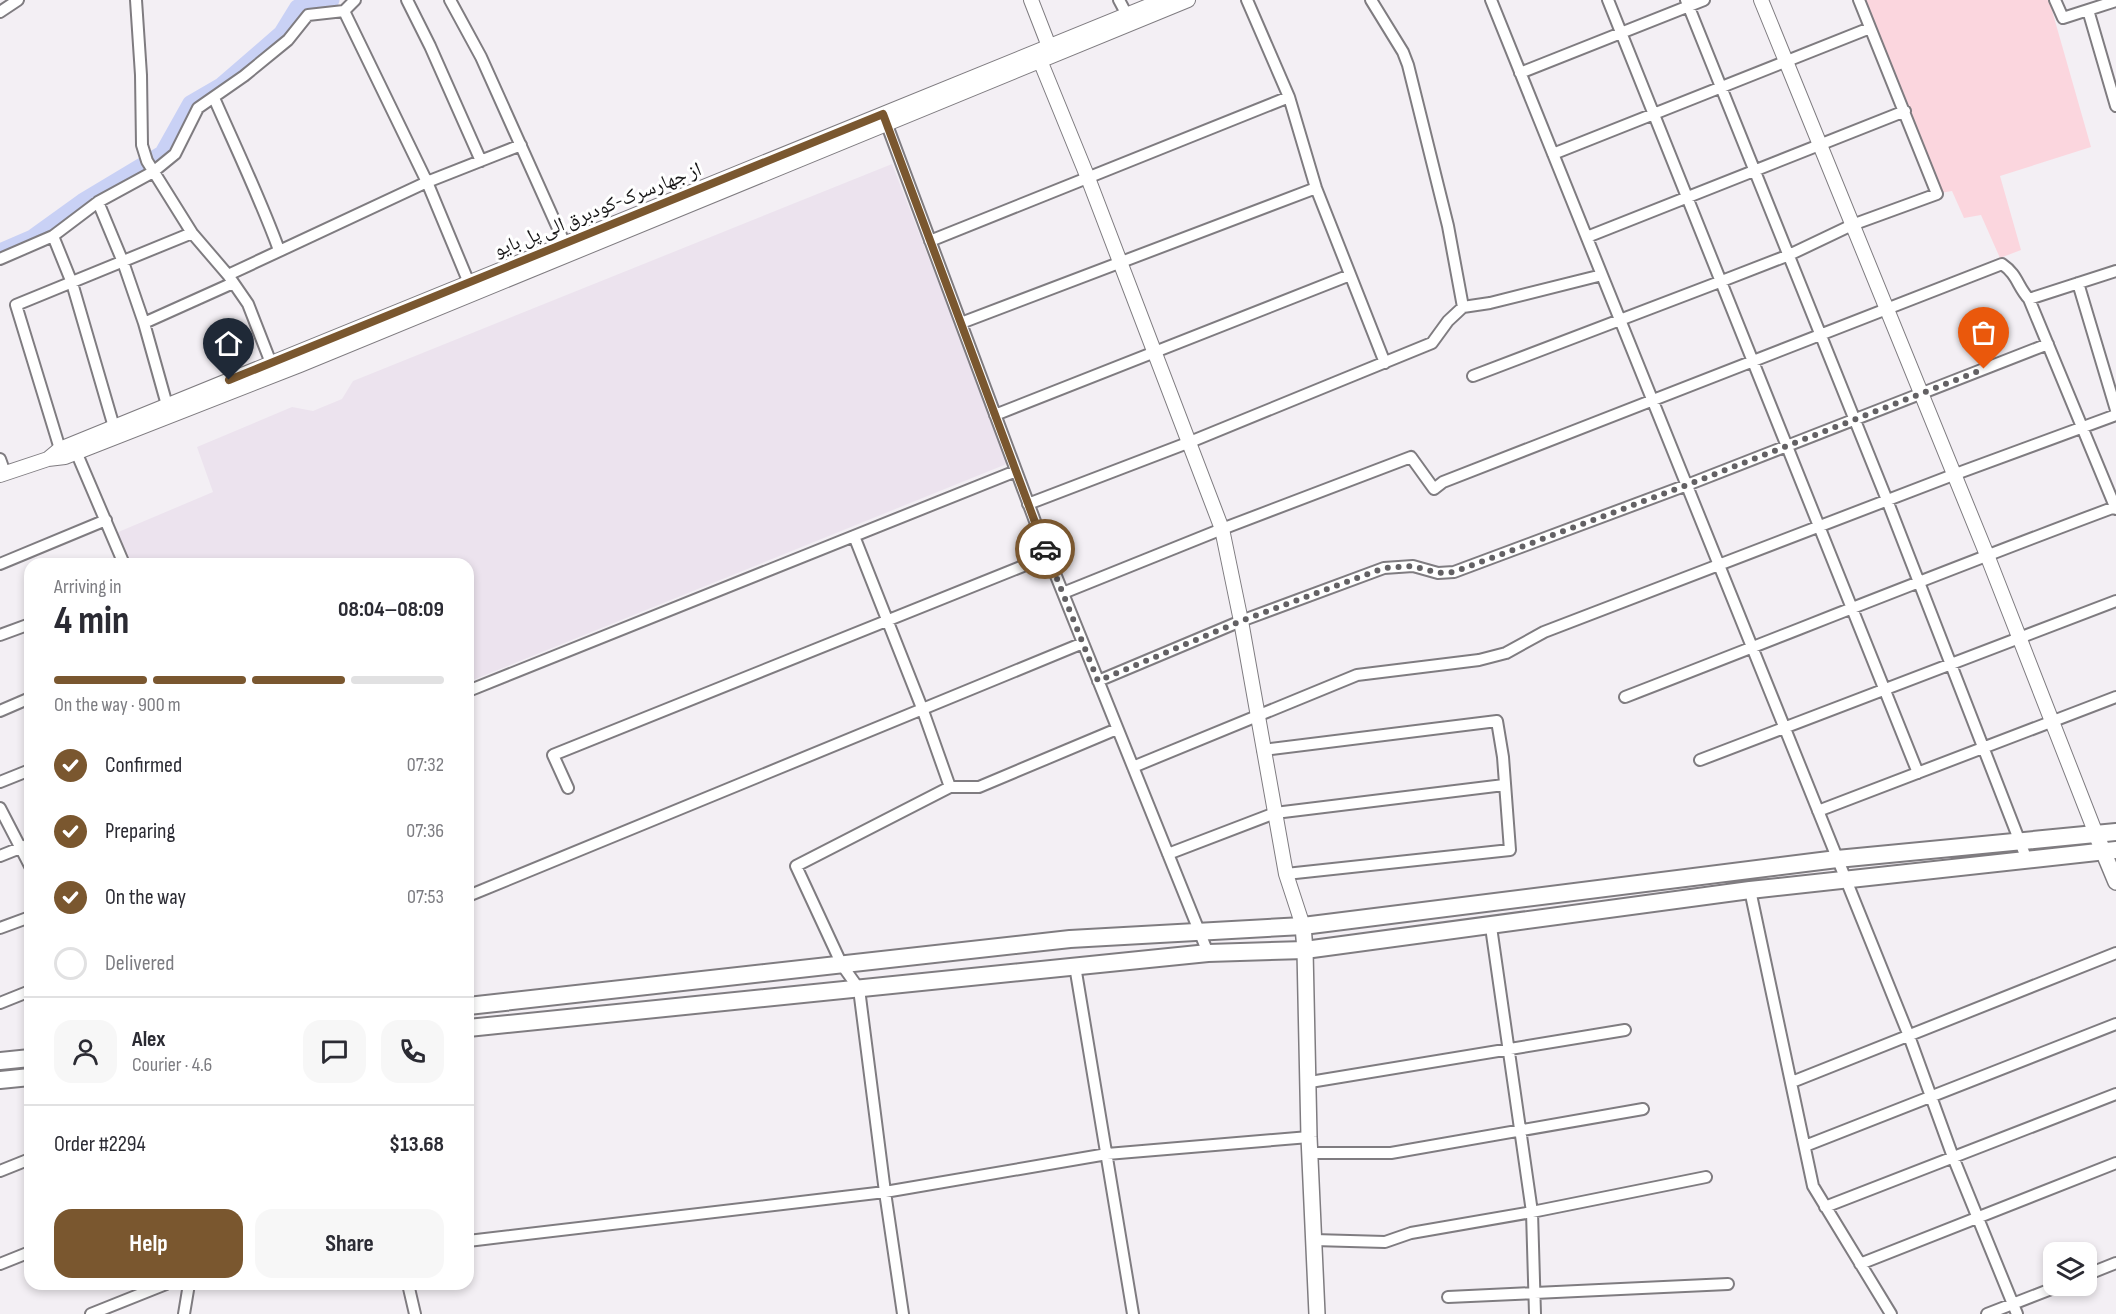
<!DOCTYPE html>
<html lang="en">
<head>
<meta charset="utf-8">
<style>
  body { margin:0; font-family:"Sofia Sans Condensed","Noto Naskh Arabic",sans-serif; background:#f7f7f7; color:#2b2b33; height:100vh; display:flex; flex-direction:column; font-size:22px; white-space:nowrap }
  * { box-sizing:border-box; margin:0 }
  p { font-size:20px; color:#7c7c81 }
  .icon { flex:none; width:33px; height:33px; fill:none; stroke:currentColor; stroke-width:2; stroke-linecap:round; stroke-linejoin:round }
  .map { position:relative; flex:1; overflow:hidden }
  .side { position:absolute; left:24px; top:558px; width:450px; height:732px; display:flex; flex-direction:column; background:#fff; border-radius:18px; box-shadow:0 3px 9px #0003 }
  .side>* { flex:none }
  .fabs { position:absolute; left:2043px; top:1242px; display:grid; gap:12px }
  .fabs a { display:grid; place-items:center; width:54px; height:54px; border-radius:12px; background:#fff; box-shadow:0 3px 9px #0003; font-size:30px }
  .pin { position:absolute; display:grid; place-items:center; width:51px; height:51px; color:#fff; margin:-62px -26px; border-radius:50% 50% 50% 0; rotate:-45deg; box-shadow:0 0 6px #0007 }
  .pin .icon { rotate:45deg }
  .courier { position:absolute; display:grid; place-items:center; width:60px; height:60px; margin:-30px; border:4px solid #7a572f; border-radius:50%; background:#fff; color:#222; box-shadow:0 2px 8px #0007 }
  .headline em { font-style:normal; font-weight:700 }
  .headline div { display:flex; flex-direction:column-reverse }
  .headline { display:flex; align-items:center; justify-content:space-between; height:102px; padding:0 30px }
  h1 { font-size:39px; font-weight:700; line-height:45px }
  .bar { display:grid; grid-template-columns:repeat(4,1fr); gap:9px 6px; align-content:center; height:72px; padding:0 30px }
  .bar i { height:8px; border-radius:4px; background:#e1e1e2 }
  .bar .current { background:#7a572f }
  .bar p { grid-column:span 4 }
  .line { display:flex; align-items:center; gap:15px; padding:0 30px; border-top:2px solid #e1e1e2 }
  .line div { flex:1 }
  .round { display:grid; place-items:center; flex:none; width:63px; height:63px; border-radius:18px; background:#f7f7f7 }
  ol { padding:0 30px; list-style:none }
  li { display:flex; align-items:center; gap:18px; height:66px }
  li p { margin-inline-start:auto }
  li .icon { padding:6px; border-radius:50%; background:#7a572f; color:#fff; stroke-width:4 }
  li:last-child { color:#7c7c81 }
  li i { width:33px; height:33px; border:3px solid #e1e1e2; border-radius:50% }
  .cta { display:flex; gap:12px; margin-top:auto; padding:12px 30px }
  .cta a { flex:1; height:69px; border-radius:18px; background:#7a572f; color:#fff; font-size:24px; font-weight:700; line-height:69px; text-align:center }
  .cta a+a { background:#f7f7f7; color:#2b2b33 }
  .map>svg:first-child { display:block }
</style>
</head>
<body>
<div class="map">
<svg width="2116" height="1314" viewBox="0 0 2116 1314">
  <rect width="100%" height="100%" fill="#f3eff4"/>
  <!-- built -->
  <path fill="#ece3ee" d="M 892,164 L 1009,463 L 468,682 L 468,564 L 129,564 L 116,533 L 213,492 L 197,447 L 292,407 L 313,411 L 342,399 L 353,381 Z"/>
  <!-- green -->
  <path fill="#fbd6de" d="M 1862,0 L 2049,0 L 2091,147 L 2000,176 L 2021,250 L 2000,258 L 1981,215 L 1964,218 L 1952,191 L 1940,193 Z"/>
  <g fill="none" stroke-linecap="round" stroke-linejoin="round">
    <!-- river -->
    <path stroke="#c9d1f5" stroke-width="15" d="M 0,251 L 32,237 L 82,201 L 162,153 L 190,103 L 221,85 L 281,33 L 297,7 L 332,0"/>
    <!-- minor casing -->
    <g stroke="#7f7c80" stroke-width="14">
      <path id="minor" d="M 136,0 L 141,75 L 142,145 L 147,161 L 192,233 L 228,275 L 248,304 L 271,363
        M 407,0 L 430,46 L 481,161
        M 450,0 L 481,57 L 565,244
        M 1119,0 L 1127,15
        M 1247,0 L 1289,97 L 1316,188 L 1385,363
        M 1371,0 L 1403,52 L 1408,65 L 1448,226 L 1463,307
        M 1491,0 L 1909,1036 L 1953,1157 L 2017,1314
        M 1608,0 L 1918,773
        M 1686,0 L 1887,500 L 2027,860
        M 2055,0 L 2063,18 L 2116,1
        M 2088,10 L 2116,106
        M 344,11 L 427,182 L 469,283
        M 0,12 L 18,0
        M 1520,73 L 1704,0
        M 214,98 C 236,148 260,198 279,250
        M 884,117 L 1048,556 L 1208,953
        M 1553,154 L 1870,28
        M 98,202 L 123,262 L 144,323 L 167,405
        M 53,236 L 72,283 L 114,427
        M 1587,237 L 1905,111
        M 930,241 L 1289,97
        M 0,259 L 53,236 L 98,202 L 153,172 L 175,154 L 198,108 L 244,76 L 288,40 L 308,15 L 344,11 L 355,0
        M 228,275 L 427,182 L 521,145
        M 2078,283 L 2116,410
        M 2029,299 L 2116,271
        M 144,323 L 233,283
        M 961,323 L 1316,188
        M 1473,376 L 1722,281 L 1789,255 L 1852,225 L 1937,194 L 1859,0
        M 995,415 L 1350,275
        M 74,447 L 124,564
        M 60,449 L 16,305 L 192,233
        M 0,459 L 5,473
        M 1028,504 L 1190,442 L 1432,343 L 1448,321 L 1463,307 L 1490,303 L 1602,275
        M 854,536 L 922,708 L 950,787
        M 0,564 L 106,520
        M 1063,593 L 1222,529 L 1411,457 L 1434,489 L 1443,482 L 2002,264 C 2018,275 2017,286 2029,299 L 2116,509
        M 0,635 L 30,624
        M 1098,681 L 1241,621 L 1384,568 L 1413,566 L 1438,573 L 1454,572 L 1687,485 L 2048,344
        M 468,691 L 1016,471
        M 1625,697 C 1788,634 1951,568 2115,507
        M 0,711 L 30,698
        M 1263,750 L 1497,721 L 1503,757 L 1510,850 L 1286,874
        M 1700,760 L 2116,601
        M 1133,767 L 1357,675 L 1479,660 L 1506,653 L 1544,632 L 1953,475 L 2116,415
        M 0,782 L 30,770
        M 568,788 L 553,755 L 1048,556
        M 0,808 L 30,866
        M 1818,811 L 2116,697
        M 1168,854 L 1275,813 L 1504,785
        M 0,856 L 30,844
        M 1750,890 L 1813,1186 L 1891,1314
        M 468,896 L 1083,643
        M 1491,927 L 1532,1212 L 1535,1314
        M 0,928 L 30,917
        M 1075,966 L 1133,1314
        M 0,1003 L 30,991
        M 1310,1082 L 1625,1030
        M 1792,1082 L 2116,953
        M 1805,1146 L 2116,1024
        M 1311,1153 L 1391,1153 L 1643,1109
        M 0,1171 L 30,1159
        M 1825,1207 L 2116,1094
        M 1314,1240 L 1385,1242 L 1411,1233 L 1532,1212 L 1706,1177
        M 468,1241 L 885,1192 L 1107,1154 L 1309,1137
        M 0,1264 L 30,1252
        M 1860,1264 L 2116,1163
        M 2086,1275 L 2116,1263
        M 408,1284 L 415,1314
        M 1448,1297 L 1728,1284
        M 91,1314 L 166,1284
        M 184,1314 L 189,1284
        M 903,1314 L 885,1192 L 859,989 L 842,965 L 796,866 L 950,787 L 979,787 L 1117,729
        M 1987,1314 L 2059,1286"/>
    </g>
    <!-- tertiary casing -->
    <g stroke="#7f7c80" stroke-width="16">
      <path id="tertiary" d="M 1031,0 L 1052,54
        M 1761,0 L 1987,555 L 2096,834
        M 1037,53 L 1088,178 L 1222,529 L 1241,621 L 1286,874 L 1303,926
        M 48,459 L 60,449 L 1163,0
        M 0,475 L 48,459 L 65,457 L 300,365 L 1188,0"/>
    </g>
    <!-- secondary casing -->
    <g stroke="#7f7c80" stroke-width="18">
      <path id="secondary" d="M 2096,834 L 2116,882
        M 1303,926 L 1305,950 L 1309,1137 L 1317,1314"/>
    </g>
    <!-- primary casing -->
    <g stroke="#7f7c80" stroke-width="20">
      <path id="primary" d="M 468,1006 L 1070,939 L 1303,926 L 1837,859 L 2116,832
        M 468,1028 L 1208,953 L 1305,950 L 1750,890 L 2116,850
        M 0,1061 L 30,1058
        M 0,1080 L 30,1077"/>
    </g>
    <!-- minor -->
    <use href="#minor" stroke="#fff" stroke-width="10"/>
    <!-- tertiary -->
    <use href="#tertiary" stroke="#fff" stroke-width="14"/>
    <!-- secondary -->
    <use href="#secondary" stroke="#fff" stroke-width="15"/>
    <!-- primary -->
    <use href="#primary" stroke="#fff" stroke-width="16"/>
  </g>
  <g fill="none" stroke-linecap="round" stroke-linejoin="round">
    <!-- done -->
    <path stroke="#636164" stroke-width="6" stroke-dasharray="0 10.8" d="M 1045,549 L 1098,681 L 1241,621 L 1384,568 L 1413,566 L 1438,573 L 1454,572 L 1687,485 L 1984,369"/>
    <!-- route -->
    <path stroke="#7a572f" stroke-width="8" d="M 229,380 L 883,114 L 1045,549"/>
  </g>
  <g text-anchor="middle" stroke-width="6" stroke-linejoin="round" paint-order="stroke">
    <!-- street labels -->
    <g font-size="20" fill="#161516" stroke="#fff">
      <text transform="translate(597 209) rotate(-22)" y="7">از جهارسرک-کودبرق الی پل بایو</text>
    </g>
  </g>
</svg>
<div class="fabs">
<a><svg class="icon" aria-label="layers" viewBox="0 0 24 24"><path d="M12 4l9 5-9 5-9-5zM3 14l9 5 9-5"/></svg></a>
</div>
<div class="pin" style="left:1984px;top:369px;background:#ea580c"><svg class="icon" aria-label="bag" viewBox="0 0 24 24"><path d="M5 8h14l-1 12H6zM9 8a3 3 0 0 1 6 0"/></svg></div>
<div class="pin" style="left:229px;top:380px;background:#1f2937"><svg class="icon" aria-label="home" viewBox="0 0 24 24"><path d="M3 11l9-7 9 7M6 9v11h12V9"/></svg></div>
<div class="courier" style="left:1045px;top:549px"><svg class="icon" aria-label="car" viewBox="0 0 24 24"><path d="M5 17H2v-5l4-1 3-4h7l3 4 3 1v5h-3M9 17h6M6 11h13"/><circle cx="7" cy="17" r="2"/><circle cx="17" cy="17" r="2"/></svg></div>
<section class="side">
<div class="headline"><div><h1>4 min</h1><p>Arriving in</p></div><em>08:04–08:09</em></div>
<div class="bar"><i class="current"></i><i class="current"></i><i class="current"></i><i></i><p>On the way · 900 m</p></div>
<ol>
<li><svg class="icon" aria-label="check" viewBox="0 0 24 24"><path d="M5 12l5 5 9-10"/></svg>Confirmed<p>07:32</p></li>
<li><svg class="icon" aria-label="check" viewBox="0 0 24 24"><path d="M5 12l5 5 9-10"/></svg>Preparing<p>07:36</p></li>
<li><svg class="icon" aria-label="check" viewBox="0 0 24 24"><path d="M5 12l5 5 9-10"/></svg>On the way<p>07:53</p></li>
<li><i></i>Delivered</li>
</ol>
<div class="line" style="height:108px"><a class="round"><svg class="icon" aria-label="person" viewBox="0 0 24 24"><circle cx="12" cy="8" r="4"/><path d="M4 21q1-7 8-7t8 7"/></svg></a><div><b>Alex</b><p>Courier · 4.6</p></div><a class="round"><svg class="icon" aria-label="chat" viewBox="0 0 24 24"><path d="M4 5h16v11H9l-5 4z"/></svg></a><a class="round"><svg class="icon" aria-label="phone" viewBox="0 0 24 24"><path d="M5 4h4l2 5-3 2q2 4 5 5l2-3 5 2v4C11 20 4 13 5 4z"/></svg></a></div>
<div class="line" style="height:78px"><div>Order #2294</div><b>$13.68</b></div>
<div class="cta"><a>Help</a><a>Share</a></div>
</section>
</div>
</body>
</html>
